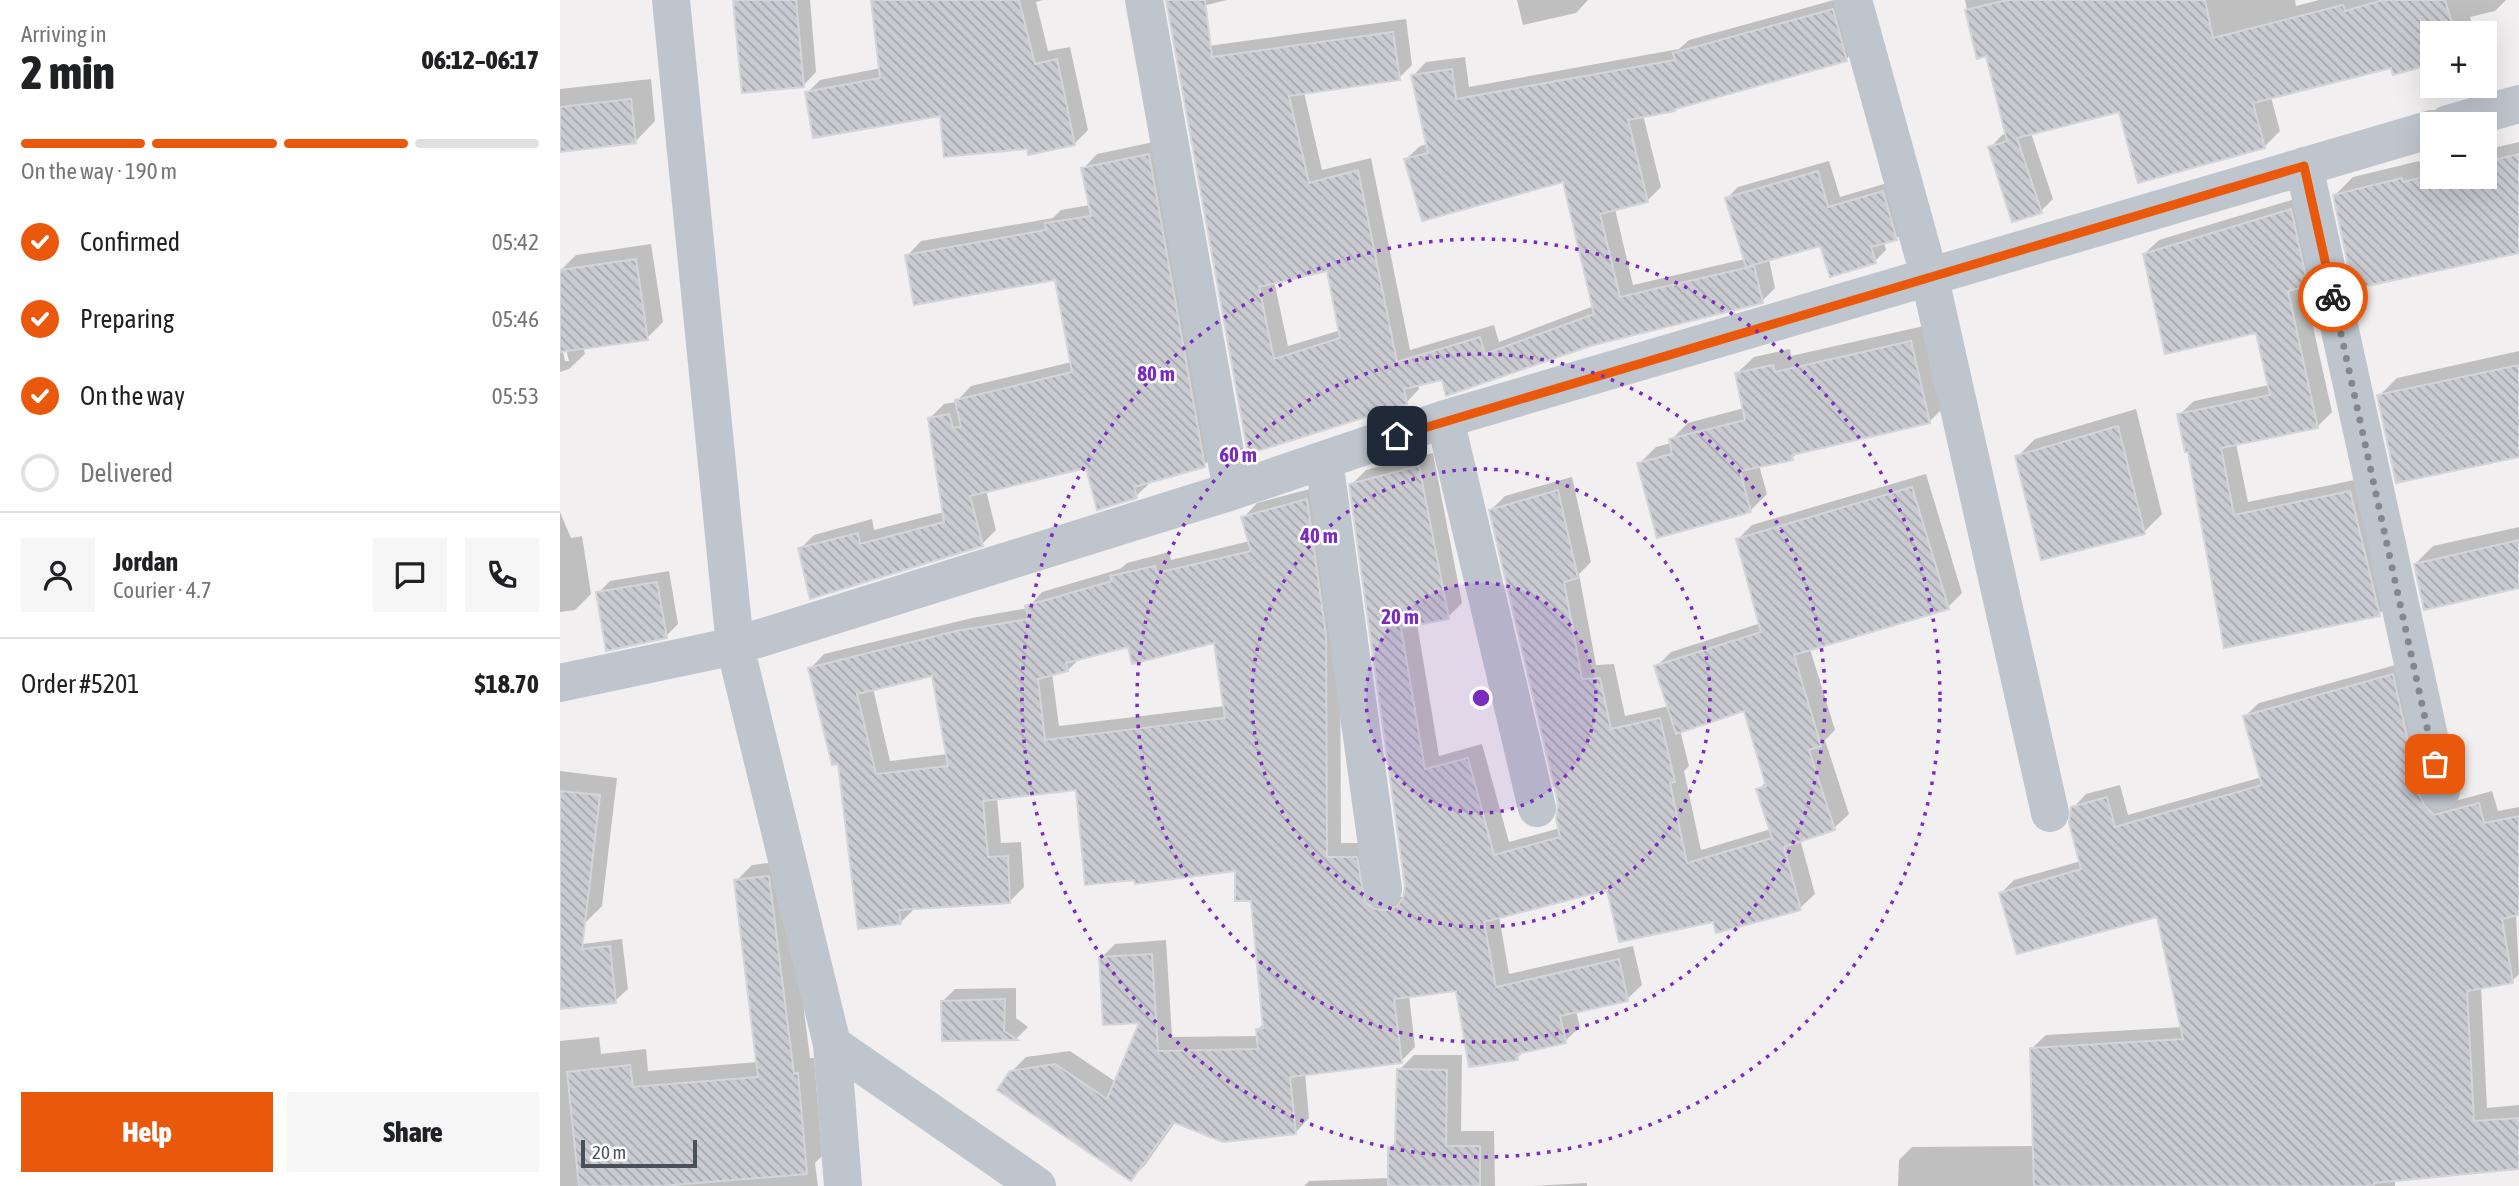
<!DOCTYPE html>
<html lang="en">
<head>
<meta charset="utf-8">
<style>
  body { margin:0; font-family:"Asap Condensed",sans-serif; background:#f6f6f6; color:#202124; height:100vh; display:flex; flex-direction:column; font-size:26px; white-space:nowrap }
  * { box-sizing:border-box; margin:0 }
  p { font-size:23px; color:#757577 }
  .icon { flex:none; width:38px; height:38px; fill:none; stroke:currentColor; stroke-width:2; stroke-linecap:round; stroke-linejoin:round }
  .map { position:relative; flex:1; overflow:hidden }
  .side { display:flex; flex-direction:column; background:#fff; width:560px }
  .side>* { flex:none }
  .buttons { position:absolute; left:1860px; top:21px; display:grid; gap:14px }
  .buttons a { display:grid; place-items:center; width:77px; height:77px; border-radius:0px; background:#fff; box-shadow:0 7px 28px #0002; font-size:35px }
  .scale { position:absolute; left:21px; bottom:18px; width:116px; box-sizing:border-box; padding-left:7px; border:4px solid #49505a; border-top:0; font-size:19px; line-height:24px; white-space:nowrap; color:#49505a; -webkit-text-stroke:5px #fff; paint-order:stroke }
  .pin { position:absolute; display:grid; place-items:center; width:60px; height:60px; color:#fff; margin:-30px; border-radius:14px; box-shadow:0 4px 10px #0006 }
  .courier { position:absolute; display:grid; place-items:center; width:70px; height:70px; margin:-35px; border:5px solid #ea580c; border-radius:50%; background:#fff; color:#222; box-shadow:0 2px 9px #0007 }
  .headline em { font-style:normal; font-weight:800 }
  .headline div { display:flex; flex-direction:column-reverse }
  .headline { display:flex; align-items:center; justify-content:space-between; height:119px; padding:0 21px }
  h1 { font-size:46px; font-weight:800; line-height:52px }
  .bar { display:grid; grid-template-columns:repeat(4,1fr); gap:10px 7px; align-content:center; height:84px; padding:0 21px }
  .bar i { height:9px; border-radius:5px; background:#e0e0e0 }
  .bar .active { background:#ea580c }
  .bar p { grid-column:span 4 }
  .line { display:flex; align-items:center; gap:18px; padding:0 21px; border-top:2px solid #e0e0e0 }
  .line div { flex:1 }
  .round { display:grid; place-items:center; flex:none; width:74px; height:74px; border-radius:0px; background:#f6f6f6 }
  ol { padding:0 21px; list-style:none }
  li { display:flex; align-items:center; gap:21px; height:77px }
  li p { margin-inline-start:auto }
  li .icon { padding:7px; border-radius:50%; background:#ea580c; color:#fff; stroke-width:4 }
  li:last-child { color:#757577 }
  li i { width:38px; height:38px; border:4px solid #e0e0e0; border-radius:50% }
  .action { display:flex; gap:14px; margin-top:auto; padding:14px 21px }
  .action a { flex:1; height:80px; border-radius:0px; background:#ea580c; color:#fff; font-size:28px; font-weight:800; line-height:80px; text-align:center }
  .action a+a { background:#f6f6f6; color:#202124 }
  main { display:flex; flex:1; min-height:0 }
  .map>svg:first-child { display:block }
</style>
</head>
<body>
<main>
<section class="side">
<div class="headline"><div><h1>2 min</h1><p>Arriving in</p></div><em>06:12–06:17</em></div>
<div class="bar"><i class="active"></i><i class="active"></i><i class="active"></i><i></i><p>On the way · 190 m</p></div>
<ol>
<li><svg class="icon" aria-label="check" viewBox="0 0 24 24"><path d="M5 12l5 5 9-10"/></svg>Confirmed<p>05:42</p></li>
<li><svg class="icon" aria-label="check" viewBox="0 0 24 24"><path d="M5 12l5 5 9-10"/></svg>Preparing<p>05:46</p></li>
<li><svg class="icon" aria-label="check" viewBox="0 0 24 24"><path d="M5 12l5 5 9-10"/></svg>On the way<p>05:53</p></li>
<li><i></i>Delivered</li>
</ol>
<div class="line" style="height:126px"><a class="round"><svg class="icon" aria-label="person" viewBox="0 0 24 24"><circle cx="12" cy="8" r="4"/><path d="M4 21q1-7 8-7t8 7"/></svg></a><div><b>Jordan</b><p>Courier · 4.7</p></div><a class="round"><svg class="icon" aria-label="chat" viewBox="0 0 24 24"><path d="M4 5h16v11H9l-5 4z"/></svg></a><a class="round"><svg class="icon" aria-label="phone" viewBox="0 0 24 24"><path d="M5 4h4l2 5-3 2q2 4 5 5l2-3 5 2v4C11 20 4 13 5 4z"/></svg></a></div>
<div class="line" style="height:91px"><div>Order #5201</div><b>$18.70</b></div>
<div class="action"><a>Help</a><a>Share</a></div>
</section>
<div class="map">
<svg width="1959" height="1186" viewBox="0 0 1959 1186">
  <defs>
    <pattern id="building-back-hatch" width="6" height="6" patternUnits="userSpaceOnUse" patternTransform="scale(1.75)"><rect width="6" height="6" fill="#c9cbd1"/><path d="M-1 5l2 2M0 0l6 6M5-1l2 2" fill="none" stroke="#a5a7ad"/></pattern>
  </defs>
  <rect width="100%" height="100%" fill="#f1efef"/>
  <!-- shadow -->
  <path fill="#0003" fill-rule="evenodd" d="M 175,0 L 250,0 L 256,72 L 243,86 Z
    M 313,0 L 483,0 L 476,2 L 488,51 L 510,47 L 528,130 L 514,144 L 468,148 L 382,114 L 247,93 L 260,80 L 321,68 Z
    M 606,0 L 667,0 L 610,14 Z
    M 957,0 L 1028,0 L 1016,13 L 963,25 Z
    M 1274,0 L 1287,0 L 1300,46 L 1286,59 L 1119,106 L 1115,110 L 1083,115 L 1101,187 L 1087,201 L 1055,209 L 1073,285 L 1185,259 L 1167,198 L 1178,187 L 1269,161 L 1280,197 L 1334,181 L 1347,227 L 1336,239 L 1324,242 L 1326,250 L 1315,261 L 1261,243 L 1209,259 L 1215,288 L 1202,301 L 858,384 L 859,389 L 846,403 L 689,452 L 633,48 L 846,19 L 852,65 L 839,78 L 744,92 L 762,170 L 811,158 L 850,350 L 934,325 L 939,342 L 1034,306 L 1004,179 L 846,159 L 860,146 L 867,144 L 853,76 L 866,62 L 905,57 L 909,87 L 1119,49 L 1129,40 ZM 768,269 L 781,330 L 728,346 L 714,281 Z
    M 1405,0 L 1451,0 L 1418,57 Z
    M 1486,0 L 1735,0 L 1736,6 L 1759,0 L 1946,0 L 1935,11 L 1910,17 L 1915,33 L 1872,33 L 1872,62 L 1834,73 L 1832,66 L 1711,97 L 1720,131 L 1704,147 L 1561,110 Z
    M 91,79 L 95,121 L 75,142 L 0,150 L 0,89 Z
    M 1469,127 L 1493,199 L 1481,211 L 1430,148 L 1442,135 Z
    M 603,140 L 659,451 L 644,465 L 591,482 L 576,496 L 527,466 L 426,490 L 436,530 L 422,544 L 240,549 L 254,535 L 312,519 L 314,530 L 384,512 L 370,418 L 384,404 L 396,402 L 411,386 L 512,362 L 497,278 L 347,256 L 361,241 L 493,218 L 501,210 L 530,205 L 523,169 L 537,154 Z
    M 1959,142 L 1959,251 L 1775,195 L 1793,177 L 1859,161 L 1861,165 L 1872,162 L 1872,177 L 1925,177 L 1925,150 Z
    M 1745,196 L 1761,270 L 1744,286 L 1772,412 L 1758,426 L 1676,443 L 1688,502 L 1804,478 L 1834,600 L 1819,614 L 1666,646 L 1630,450 L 1619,415 L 1634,401 L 1709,385 L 1697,331 L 1584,254 L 1599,240 Z
    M 91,244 L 103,322 L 87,338 L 23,347 L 25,354 L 9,369 L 0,372 L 0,271 L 16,255 ZM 4,342 L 9,361 L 5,361 L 1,343 Z
    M 1368,325 L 1386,405 L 1369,422 L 1239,452 L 1232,458 L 1199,465 L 1207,494 L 1190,511 L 1079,464 L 1096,447 L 1111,443 L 1111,440 L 1128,423 L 1184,408 L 1177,373 L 1194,357 L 1230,349 L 1231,356 Z
    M 1959,351 L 1959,455 L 1819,396 L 1837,378 Z
    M 1576,409 L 1602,514 L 1584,532 L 1457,457 L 1475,439 Z
    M 873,453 L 902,603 L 888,617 L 857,623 L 879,756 L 922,744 L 949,842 L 1000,828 L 1000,803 L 931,510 L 945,496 L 1012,477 L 1031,562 L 1019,574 L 1036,665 L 1054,664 L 1065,716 L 1109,706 L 1096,667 L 1111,652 L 1201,623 L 1178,539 L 1192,525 L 1366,474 L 1402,593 L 1388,607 L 1250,649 L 1275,730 L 1265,740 L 1289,814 L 1274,828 L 1240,839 L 1255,894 L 1240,908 L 1154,920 L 1049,888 L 939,916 L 949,974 L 1073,946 L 1082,985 L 1067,999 L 1016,1011 L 1020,1027 L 1005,1041 L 965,1050 L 957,1058 L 897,989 L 849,995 L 855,1047 L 841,1061 L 745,1073 L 749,1118 L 735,1133 L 616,1121 L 585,1165 L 571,1179 L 451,1072 L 466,1057 L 510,1051 L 556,1082 L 582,1021 L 541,958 L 555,944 L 606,940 L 612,1037 L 698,1036 L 698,1029 L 704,1023 L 693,899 L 677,869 L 518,788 L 437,797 L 441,843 L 461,842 L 464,887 L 449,902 L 355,908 L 340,923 L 280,762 L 250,669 L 264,654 L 412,618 L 468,608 L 482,592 L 560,569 L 567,563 L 609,552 L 611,560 L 690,541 L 683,518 L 697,503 L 761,486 L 780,619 L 781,843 L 810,843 L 830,896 L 841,897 L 845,895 L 846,886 L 791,485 L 806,470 ZM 655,641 L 665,706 L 499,726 L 492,673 L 508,670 L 520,658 L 569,645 ZM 374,674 L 388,754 L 330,761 L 313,688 ZM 1185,709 L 1207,781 L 1198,790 L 1211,829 L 1141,850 L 1124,771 L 1129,766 L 1120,730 Z
    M 0,512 L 11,538 L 22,536 L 31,594 L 15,610 L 0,612 Z
    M 1959,527 L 1959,586 L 1855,564 L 1873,546 Z
    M 109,571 L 118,624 L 106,636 L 38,593 L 50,581 Z
    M 1846,662 L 1888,803 L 1932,791 L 1938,811 L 1959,807 L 1959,913 L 1956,914 L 1959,974 L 1952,981 L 1921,987 L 1927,1108 L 1959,1105 L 1959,1168 L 1835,1180 L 1835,1186 L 1338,1186 L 1339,1160 L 1352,1147 L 1475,1146 L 1472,1048 L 1486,1035 L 1623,1027 L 1599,915 L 1441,893 L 1454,880 L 1521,861 L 1513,808 L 1526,794 L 1560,785 L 1568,815 L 1702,777 L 1685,716 L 1699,703 Z
    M 0,771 L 57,778 L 42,906 L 24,924 L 0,922 Z
    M 225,861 L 250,1058 L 254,1058 L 262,1156 L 255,1163 L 258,1186 L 0,1186 L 0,1041 L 39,1037 L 41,1054 L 86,1049 L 88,1071 L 198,1062 L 176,881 L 192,865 Z
    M 62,939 L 68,989 L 55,1001 L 0,1007 L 0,947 Z
    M 456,988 L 456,1018 L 468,1027 L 457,1038 L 384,1040 L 383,1001 L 395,989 Z
    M 854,1055 L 902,1055 L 901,1131 L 934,1131 L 935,1186 L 744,1186 L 749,1181 L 830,1178 L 830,1148 L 837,1140 L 839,1070 Z
    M 1027,1183 L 1027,1186 L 972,1186 Z"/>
  <!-- building -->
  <path fill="url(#building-back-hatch)" stroke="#d3d5da" stroke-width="2" fill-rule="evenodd" d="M 173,0 L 236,0 L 244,87 L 182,93 Z
    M 311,0 L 459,0 L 475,64 L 497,59 L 515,145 L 468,155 L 467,149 L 384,157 L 380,116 L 253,138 L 245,92 L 320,78 Z
    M 606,0 L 645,0 L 652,57 L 833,32 L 840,80 L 729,96 L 749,183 L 798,170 L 837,362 L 920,337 L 925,354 L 1034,314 L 1003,182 L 862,221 L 844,159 L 868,153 L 851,75 L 892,69 L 896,99 L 1115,60 L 1113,53 L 1273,9 L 1287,61 L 1115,109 L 1115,111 L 1068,120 L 1088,202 L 1040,214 L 1060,297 L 1194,266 L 1203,303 L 1030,346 L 886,396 L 882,380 L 844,389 L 847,404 L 688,454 ZM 767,271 L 780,338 L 714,359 L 699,287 Z
    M 1447,0 L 1645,0 L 1653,38 L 1783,5 L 1785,11 L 1823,0 L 1885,0 L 1895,33 L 1872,33 L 1872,64 L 1833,75 L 1831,68 L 1693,103 L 1705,148 L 1578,183 L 1559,112 L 1457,138 L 1482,213 L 1452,222 L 1428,147 L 1447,141 L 1426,56 L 1417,59 L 1405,10 Z
    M 71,99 L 76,143 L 0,152 L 0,107 Z
    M 589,154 L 645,467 L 574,487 L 577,498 L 537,510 L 526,468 L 410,496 L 423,546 L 250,599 L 238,548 L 298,533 L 300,544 L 384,522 L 368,418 L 389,414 L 393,428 L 401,427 L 395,400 L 512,372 L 495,280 L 354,305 L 345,255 L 486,230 L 485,223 L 531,216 L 521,168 Z
    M 1959,154 L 1959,253 L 1793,289 L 1773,195 L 1842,178 L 1843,182 L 1872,175 L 1925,177 L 1925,162 Z
    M 1258,171 L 1268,207 L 1323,191 L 1337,240 L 1311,247 L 1316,263 L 1270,277 L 1260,246 L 1186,267 L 1165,198 Z
    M 1731,209 L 1748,286 L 1728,291 L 1758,428 L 1661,448 L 1674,515 L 1790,491 L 1820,616 L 1664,648 L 1628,452 L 1625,452 L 1617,414 L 1710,395 L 1696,333 L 1605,354 L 1583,254 Z
    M 76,259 L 88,340 L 0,352 L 0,270 Z
    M 1351,341 L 1370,423 L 1232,455 L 1233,460 L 1180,471 L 1191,512 L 1097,538 L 1077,463 L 1112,454 L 1109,439 L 1185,420 L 1175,373 L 1213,365 L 1215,372 Z
    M 1959,365 L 1959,457 L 1836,483 L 1817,395 Z
    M 1558,426 L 1585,534 L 1481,560 L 1455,456 Z
    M 859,466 L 889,619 L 841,628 L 865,769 L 908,758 L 934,855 L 1000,837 L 996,818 L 998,803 L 929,510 L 998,490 L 1018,578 L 1004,582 L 1022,679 L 1040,678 L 1051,729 L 1100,718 L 1115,782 L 1110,783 L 1127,863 L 1212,838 L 1196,789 L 1206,786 L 1184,711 L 1116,734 L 1094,666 L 1201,632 L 1176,539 L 1352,487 L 1389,609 L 1234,655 L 1261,746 L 1249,750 L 1275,830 L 1224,847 L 1241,910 L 1156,933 L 1153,922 L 1059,942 L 1047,890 L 924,922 L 936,987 L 1059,959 L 1068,1001 L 1000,1016 L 1006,1043 L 957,1054 L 958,1060 L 909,1067 L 896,991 L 834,999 L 842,1063 L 730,1077 L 736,1134 L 663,1142 L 613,1122 L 571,1181 L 437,1090 L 450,1071 L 495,1064 L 547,1099 L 579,1023 L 543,1025 L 539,957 L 592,954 L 598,1051 L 698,1049 L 696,1029 L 703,1028 L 691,901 L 675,901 L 675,871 L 575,884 L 574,880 L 525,885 L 516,790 L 423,801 L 428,857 L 448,856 L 450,903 L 339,910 L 341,924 L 298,929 L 278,764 L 272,765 L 248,668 L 396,631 L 469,619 L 465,606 L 552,581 L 550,576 L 595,566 L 597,573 L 691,551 L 681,517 L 747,499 L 766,635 L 767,857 L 797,857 L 805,902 L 815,909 L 827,910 L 837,906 L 843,898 L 845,886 L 789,484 ZM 654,643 L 665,718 L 485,740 L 478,679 L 508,671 L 506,663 L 568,647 L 572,664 ZM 372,676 L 388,766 L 316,774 L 297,694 Z
    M 1959,540 L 1959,588 L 1864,610 L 1854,564 Z
    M 97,582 L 107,638 L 46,651 L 36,592 Z
    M 1833,674 L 1860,796 L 1864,805 L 1874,815 L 1919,803 L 1924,823 L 1959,816 L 1959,915 L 1942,919 L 1953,983 L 1907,991 L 1914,1121 L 1959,1118 L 1959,1169 L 1814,1183 L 1814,1186 L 1474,1186 L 1470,1048 L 1623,1039 L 1597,917 L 1457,954 L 1439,893 L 1521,869 L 1509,823 L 1511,807 L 1547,797 L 1555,827 L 1702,785 L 1683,716 Z
    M 0,791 L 40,795 L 22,949 L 50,946 L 56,1003 L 0,1009 Z
    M 209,876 L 234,1074 L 238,1073 L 247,1174 L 100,1186 L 19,1186 L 7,1072 L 70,1065 L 73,1087 L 198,1077 L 174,880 Z
    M 445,999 L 444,1031 L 458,1040 L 382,1041 L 381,1001 Z
    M 837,1069 L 887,1070 L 886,1146 L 920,1146 L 920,1186 L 828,1186 L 828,1147 L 835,1147 Z"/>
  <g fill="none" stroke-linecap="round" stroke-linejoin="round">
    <!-- minor -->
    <path stroke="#bfc5cc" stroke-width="38" d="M 111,0 L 175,646 L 272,1044 L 477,1186
      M 584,0 L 672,491
      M 1293,0 L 1370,279 L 1490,813
      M 1888,124 L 1959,104
      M 1744,166 L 1881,791
      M 885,419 L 977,808
      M 764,460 L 823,889
      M 0,683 L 175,646 L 672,491 L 885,419 L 1872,129
      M 272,1044 L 283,1186"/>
  </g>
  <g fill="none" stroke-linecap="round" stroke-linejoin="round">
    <!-- done -->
    <path stroke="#84888e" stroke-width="7" stroke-dasharray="0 12.6" d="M 1773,297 L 1875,764"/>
    <!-- route -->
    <path stroke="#ea580c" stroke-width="9" d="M 837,436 L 1744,166 L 1773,297"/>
  </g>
  <!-- distance rings -->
  <circle cx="921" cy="698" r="115" fill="#7b2cbf" fill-opacity=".12"/>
  <g fill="none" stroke="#7b2cbf" stroke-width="3.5" stroke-dasharray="3.5 7">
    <circle cx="921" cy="698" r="115"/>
    <circle cx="921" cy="698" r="229"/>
    <circle cx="921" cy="698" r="344"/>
    <circle cx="921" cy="698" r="459"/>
  </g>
  <circle cx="921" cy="698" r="10" fill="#7b2cbf" stroke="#fff" stroke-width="3.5"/>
  <g font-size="21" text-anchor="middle" font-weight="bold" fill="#7b2cbf" stroke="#fff" stroke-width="5" stroke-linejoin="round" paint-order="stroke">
    <text x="596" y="381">80 m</text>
    <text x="678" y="462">60 m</text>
    <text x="759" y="543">40 m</text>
    <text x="840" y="624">20 m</text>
  </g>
</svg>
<div class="buttons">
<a>+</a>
<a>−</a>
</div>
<div class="scale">20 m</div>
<div class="pin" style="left:1875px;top:764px;background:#ea580c"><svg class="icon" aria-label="bag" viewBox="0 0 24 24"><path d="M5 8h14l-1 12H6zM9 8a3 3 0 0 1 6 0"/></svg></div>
<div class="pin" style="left:837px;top:436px;background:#1f2937"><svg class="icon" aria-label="home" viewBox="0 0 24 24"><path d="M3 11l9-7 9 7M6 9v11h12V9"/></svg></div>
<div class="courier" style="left:1773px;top:297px"><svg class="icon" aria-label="bike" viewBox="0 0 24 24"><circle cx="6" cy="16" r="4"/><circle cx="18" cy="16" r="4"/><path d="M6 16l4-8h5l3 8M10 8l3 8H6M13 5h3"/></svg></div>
</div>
</main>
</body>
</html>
